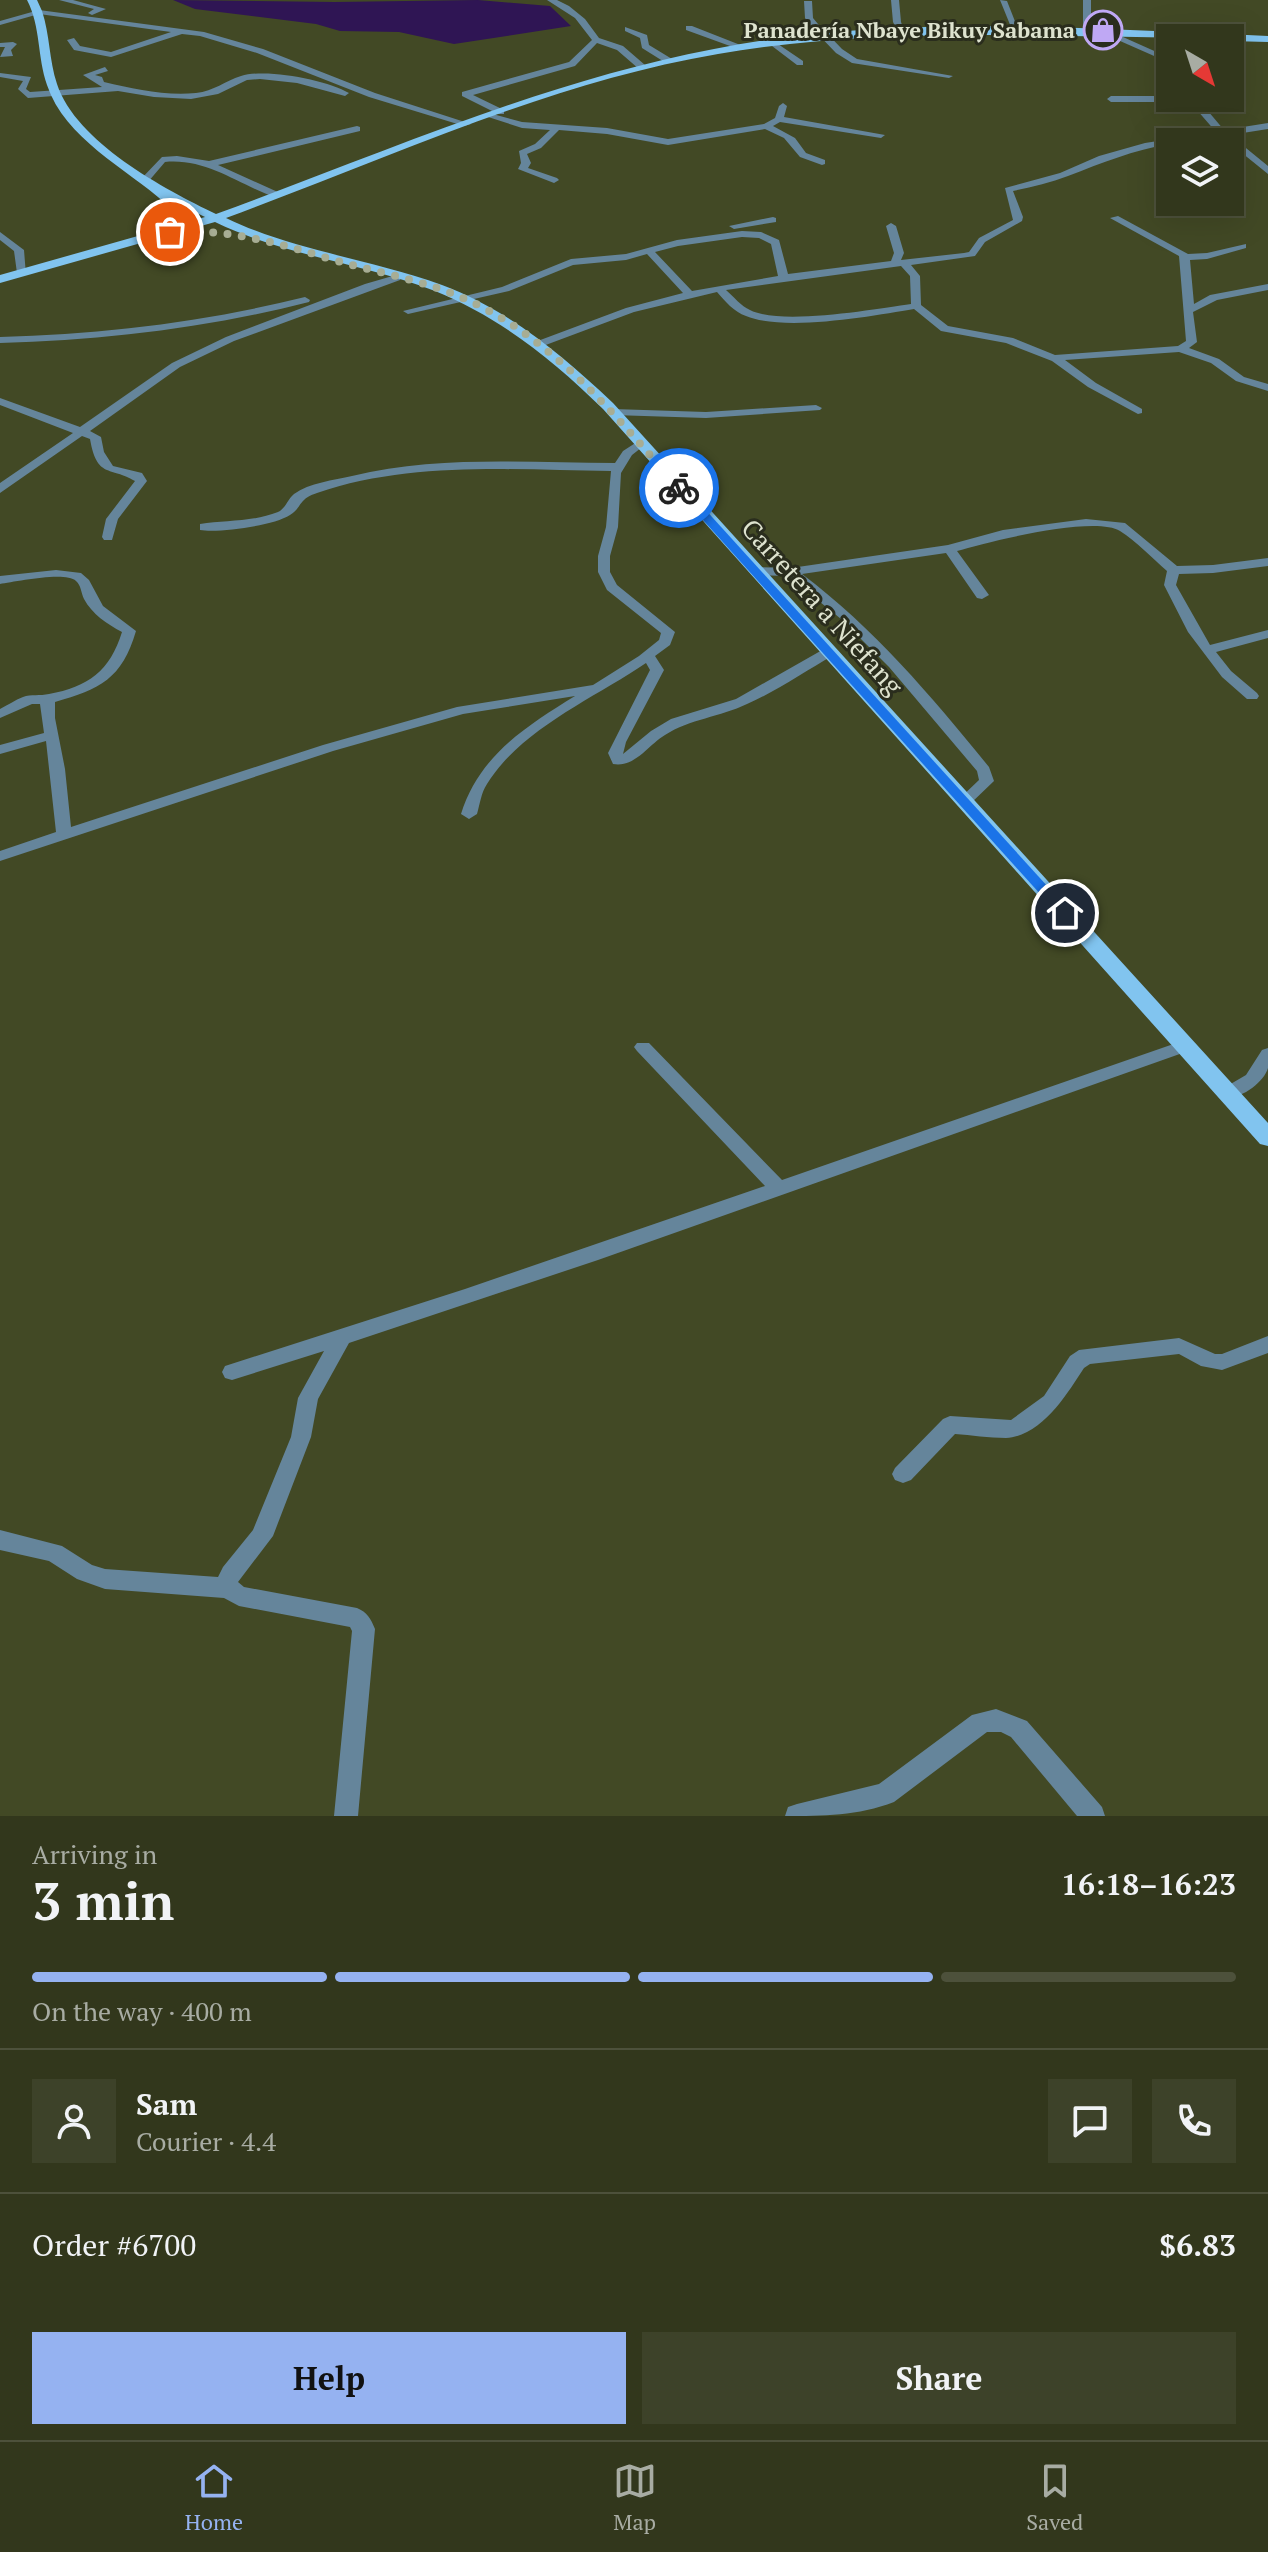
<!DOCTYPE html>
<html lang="en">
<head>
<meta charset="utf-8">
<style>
  body { margin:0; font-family:"PT Serif",serif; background:#3d4229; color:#f1f3f6; height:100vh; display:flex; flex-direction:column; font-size:30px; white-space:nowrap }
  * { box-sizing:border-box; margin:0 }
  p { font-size:26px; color:#a8aca3 }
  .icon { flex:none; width:44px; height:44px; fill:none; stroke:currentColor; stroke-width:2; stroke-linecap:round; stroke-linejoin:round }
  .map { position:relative; height:1816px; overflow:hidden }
  .drawer { display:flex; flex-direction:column; background:#32371c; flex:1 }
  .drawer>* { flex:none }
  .needle { width:52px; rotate:141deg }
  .buttons { position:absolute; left:1156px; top:24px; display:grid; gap:16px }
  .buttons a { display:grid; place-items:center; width:88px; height:88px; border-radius:0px; background:#32371c; box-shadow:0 8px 32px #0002,0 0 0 2px #4d513b; font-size:40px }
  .pin { position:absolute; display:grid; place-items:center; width:68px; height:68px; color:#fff; margin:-34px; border:4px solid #fff; border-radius:50%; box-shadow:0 2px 8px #0007 }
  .courier { position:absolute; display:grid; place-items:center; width:80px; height:80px; margin:-40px; border:6px solid #1a73e8; border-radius:50%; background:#fff; color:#222; box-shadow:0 2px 10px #0007 }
  .overview em { font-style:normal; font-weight:800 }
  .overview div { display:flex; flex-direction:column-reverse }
  .overview { display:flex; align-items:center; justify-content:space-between; height:136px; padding:0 32px }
  h1 { font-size:52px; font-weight:800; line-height:60px }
  .bar { display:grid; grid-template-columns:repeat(4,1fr); gap:12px 8px; align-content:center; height:96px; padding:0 32px }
  .bar i { height:10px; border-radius:6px; background:#4d513b }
  .bar .active { background:#95b2f1 }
  .bar p { grid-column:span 4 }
  .line { display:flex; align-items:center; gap:20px; padding:0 32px; border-top:2px solid #4d513b }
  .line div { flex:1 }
  .round { display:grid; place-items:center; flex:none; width:84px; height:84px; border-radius:0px; background:#3d4229 }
  .cta { display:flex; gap:16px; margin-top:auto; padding:16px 32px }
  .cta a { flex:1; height:92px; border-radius:0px; background:#95b2f1; color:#111; font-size:32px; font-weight:800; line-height:92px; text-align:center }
  .cta a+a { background:#3d4229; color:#f1f3f6 }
  .menu { display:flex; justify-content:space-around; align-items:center; height:112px; border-top:2px solid #4d513b; background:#32371c; font-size:22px; color:#a8aca3 }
  .menu a { display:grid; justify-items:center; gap:4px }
  .menu .active { color:#95b2f1 }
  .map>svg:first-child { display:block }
</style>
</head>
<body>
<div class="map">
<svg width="1268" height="1816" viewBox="0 0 1268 1816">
  <rect width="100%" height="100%" fill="#424925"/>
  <!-- water -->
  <path fill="#2f1554" d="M 173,0 L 335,2 L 478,0 L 550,6 L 571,26 L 454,44 L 399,32 L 340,31 L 316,24 L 195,9 Z"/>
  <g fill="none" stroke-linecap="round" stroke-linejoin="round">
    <!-- minor -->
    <path fill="#65859b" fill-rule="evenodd" d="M 59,0 L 73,0 L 106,9 L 92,15 L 88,13 L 94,9 Z
      M 547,0 L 557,0 L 569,6 L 585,19 L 599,38 L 623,46 L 645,65 L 645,69 L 639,69 L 617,50 L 597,43 L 575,66 L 473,95 L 504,110 L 504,114 L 498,114 L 462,96 L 462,92 L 569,62 L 592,40 L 575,18 Z
      M 891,0 L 899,0 L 901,22 L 906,36 L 900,36 L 893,22 Z
      M 1000,0 L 1007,1 L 1020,34 L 1013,32 Z
      M 1083,0 L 1091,0 L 1091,34 L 1087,36 L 1083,34 Z
      M 804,1 L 812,1 L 813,18 L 818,24 L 842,49 L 857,59 L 953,76 L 949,78 L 852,63 L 836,53 L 812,28 L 805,18 Z
      M 39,10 L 204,32 L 263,49 L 375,93 L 471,124 L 464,126 L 369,97 L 257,53 L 200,36 L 182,34 L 111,57 L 74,50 L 67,40 L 74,38 L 80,46 L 111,52 L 171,32 L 39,14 L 0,25 L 0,21 Z
      M 686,26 L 692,26 L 748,48 L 741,50 L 686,30 Z
      M 625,27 L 647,35 L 649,45 L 672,59 L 672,63 L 666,63 L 642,48 L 640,38 L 625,31 Z
      M 1114,33 L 1170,58 L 1170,63 L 1111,37 Z
      M 13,42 L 17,44 L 11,50 L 13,56 L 0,57 L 5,47 L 0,47 L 0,43 Z
      M 775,42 L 803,61 L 803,65 L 797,65 L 772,46 Z
      M 105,67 L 108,71 L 95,75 L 102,77 L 104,82 C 134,89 165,96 196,93 C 214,91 225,81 241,76 C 267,68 327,80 349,93 L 345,96 L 297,83 L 260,79 L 247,80 L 218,94 L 191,99 L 154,97 L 118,91 L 28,98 L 18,89 L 23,81 L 0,77 L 0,73 L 31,77 L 26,89 L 30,92 L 102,87 L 83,75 Z
      M 1170,96 L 1197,98 L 1224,130 L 1268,123 L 1268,129 L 1230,135 L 1268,166 L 1268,174 L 1221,136 L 1170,142 L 1170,144 C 1133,150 1102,163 1068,176 C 1050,183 1031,187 1013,191 L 1023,217 L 1022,221 L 985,242 L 975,256 L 911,265 L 920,276 L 921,305 L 948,326 L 1013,338 L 1055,355 L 1178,346 L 1186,341 L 1179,256 L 1110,218 L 1118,216 L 1188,254 L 1207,253 L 1246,244 L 1246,248 L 1207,259 L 1190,260 L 1194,304 L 1210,295 L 1268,284 L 1268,290 L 1217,300 L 1193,312 L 1197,342 L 1189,348 L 1219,359 L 1244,377 L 1268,384 L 1268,391 L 1236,381 L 1211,363 L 1179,352 L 1065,360 L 1096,383 L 1142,409 L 1142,413 L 1138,414 L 1088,387 L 1052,361 L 1006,343 L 941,331 L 914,309 C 872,316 785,332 746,316 C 734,312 725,301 717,292 L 634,312 L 543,346 L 535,346 L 535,342 L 626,308 L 683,293 L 647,254 L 626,260 L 573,265 L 509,291 L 408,314 L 403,311 L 502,287 L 571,259 L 626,254 L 677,240 L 742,231 L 761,232 L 779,240 L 788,274 L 891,261 L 894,253 L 886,226 L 891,223 L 896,226 L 904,253 L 901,260 L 964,253 L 969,252 L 979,238 L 1013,220 L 1005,188 L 1060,173 L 1099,156 L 1145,143 L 1216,132 L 1190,102 L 1111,102 L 1107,99 L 1111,96 ZM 742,237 L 759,238 L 771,244 L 778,276 L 692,291 L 655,252 L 678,246 ZM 901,266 L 910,276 L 911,304 C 875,309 781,326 750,310 C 741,306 734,297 726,290 Z
      M 783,103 L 787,106 L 784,117 L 885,135 L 881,138 L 780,122 L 773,126 L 795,138 L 806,153 L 825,160 L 825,164 L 822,165 L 800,157 L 784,138 L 765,129 L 668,145 L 607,134 L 559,130 L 541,148 L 527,154 L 531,163 L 528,168 L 557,178 L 559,180 L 554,183 L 518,169 L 521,163 L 519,151 L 535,144 L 550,130 L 522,128 L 485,116 L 489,113 L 522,122 L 607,128 L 668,139 L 764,124 L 775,118 L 779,106 Z
      M 357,126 L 360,127 L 360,131 L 218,165 L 280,193 L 282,195 L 277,198 C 239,185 207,158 165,162 L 148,182 L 140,180 L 162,157 L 177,156 L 209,161 Z
      M 773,217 L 776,218 L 776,222 L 734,229 L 729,226 Z
      M 0,232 L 24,250 L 26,275 L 17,273 L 14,251 L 0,240 Z
      M 396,275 L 401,278 L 400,280 L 234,341 L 180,367 L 90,431 L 101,437 L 104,452 L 113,466 L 142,473 L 147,481 L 118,519 L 112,540 L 104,540 L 102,537 L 106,519 L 135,481 C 110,466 97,479 90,439 L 82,436 L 0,493 L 0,483 L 73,433 L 0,405 L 0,398 L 80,427 L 172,363 L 226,337 L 365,284 Z
      M 305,297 L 310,300 L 309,302 C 207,328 105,340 0,343 L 0,337 C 104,334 204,322 305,297 Z
      M 816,405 L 822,408 L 820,410 L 706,418 L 613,415 L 607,412 L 613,409 L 706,412 Z
      M 640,440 L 646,444 L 632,455 L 621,473 L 618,527 L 610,556 L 610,572 L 617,585 L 675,632 L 670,645 L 655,656 L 664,670 L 626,742 L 623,754 L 651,731 L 671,719 L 736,699 L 824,649 L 834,649 L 834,655 C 805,671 777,691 747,704 C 720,717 690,719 665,735 C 648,745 635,768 613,764 L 608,753 L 650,670 L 646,663 C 593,699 521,729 487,784 C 481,793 480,804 477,814 L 469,819 L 461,814 C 479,756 525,727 575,696 L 463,714 L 333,751 L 0,861 L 0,851 L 56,832 L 46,741 L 0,754 L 0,745 L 44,733 L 40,704 L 32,704 L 0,718 L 0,709 C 8,705 15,700 23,697 C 31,694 40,696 49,694 C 88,687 110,671 122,632 C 107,624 92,614 84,599 C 81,593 81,585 76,581 C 65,571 15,582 0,584 L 0,576 L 56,570 L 81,573 L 89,580 L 103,606 L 136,631 C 122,679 100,689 55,702 L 55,718 L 65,769 L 71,827 L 323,745 L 457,707 L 593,685 L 639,656 L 659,640 L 661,633 L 607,590 L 598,572 L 598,556 L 606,527 L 611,471 C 514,470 410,461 317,493 C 298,499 302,508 290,515 C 273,526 219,533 200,530 L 200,524 C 225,520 253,522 278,512 C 286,508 287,500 294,494 C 309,483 334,480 352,476 C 437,455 528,463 615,463 L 623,451 Z
      M 1086,519 L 1125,523 L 1177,566 L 1213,565 L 1268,558 L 1268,566 L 1213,573 L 1179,574 L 1176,585 L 1210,645 L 1268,630 L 1268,638 L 1216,652 L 1231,671 L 1257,693 L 1259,696 L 1257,699 L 1247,699 L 1222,677 L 1188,632 L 1164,585 L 1167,571 C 1152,558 1137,542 1120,531 C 1094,515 988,542 957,551 L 989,595 L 982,599 L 977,598 L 946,553 L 802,574 C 875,629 932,697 989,767 L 994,781 L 969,805 L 964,807 L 956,802 L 979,780 L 977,771 L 889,667 L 841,619 L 788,576 L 755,575 L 749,571 L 755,567 L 791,568 L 948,545 L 1003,530 Z
      M 1185,1040 L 1191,1042 L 1194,1046 L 1191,1050 L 598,1260 L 349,1343 L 318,1399 L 311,1437 L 273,1536 L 238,1582 L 244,1587 L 357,1608 C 367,1612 371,1619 375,1629 L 358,1816 L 334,1816 L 352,1631 L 350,1627 L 239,1606 L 224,1598 L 105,1589 L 77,1579 L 49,1561 L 0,1550 L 0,1530 L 62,1546 L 92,1565 L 105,1569 L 218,1577 L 223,1567 L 253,1530 L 291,1437 L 298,1398 L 324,1351 L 232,1380 L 225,1378 L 222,1372 L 225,1366 L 465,1289 L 765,1186 L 637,1051 L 634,1047 L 637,1043 L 649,1043 L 782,1180 Z
      M 1268,1048 C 1268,1054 1268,1062 1268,1068 C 1264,1083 1237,1102 1222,1097 L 1219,1093 L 1222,1089 L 1246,1075 L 1262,1050 Z
      M 1268,1336 L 1268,1353 L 1222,1370 L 1201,1366 L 1179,1354 L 1090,1364 L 1084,1368 C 1067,1394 1042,1436 1006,1438 C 989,1438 971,1435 955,1434 L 911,1480 L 903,1483 L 895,1480 L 892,1474 L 895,1468 L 943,1419 L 950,1416 L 1011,1420 L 1044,1396 L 1070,1356 L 1079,1350 L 1179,1338 L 1215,1354 L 1222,1354 Z
      M 996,1709 L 1027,1721 L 1102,1807 L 1105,1816 L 1077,1816 L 1011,1737 L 1001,1732 L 987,1732 L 894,1802 C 858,1816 823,1816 785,1816 L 788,1807 L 797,1804 L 879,1784 L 972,1715 Z"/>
    <!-- primary -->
    <path fill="#81c4ef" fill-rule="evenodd" d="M 27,0 L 37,0 L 42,11 C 50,35 49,60 57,84 C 76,142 164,189 216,214 C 381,154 541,82 714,49 C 895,13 1085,29 1268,36 L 1268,42 L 1230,41 L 1230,38 C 1059,38 887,25 718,54 C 547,83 387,159 226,218 C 294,251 371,259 442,285 C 509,310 562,355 613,403 L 1268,1123 L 1268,1146 L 1260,1144 L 603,409 C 553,360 501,318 435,291 C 363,263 285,256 215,222 L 0,283 L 0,275 L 205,217 L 174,202 L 165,203 C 126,168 65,139 47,85 C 37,57 41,27 27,0 Z"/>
  </g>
  <!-- route -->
  <path fill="#1a73e8" d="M 676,485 L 683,485 L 1069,910 L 1069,916 L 1060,916 L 676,490 Z"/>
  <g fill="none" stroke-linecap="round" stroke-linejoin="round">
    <!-- done -->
    <path stroke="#a7ad94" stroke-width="8" stroke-dasharray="0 14.4" d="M 170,232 C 229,228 281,244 337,261 C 370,270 405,277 437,288 C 542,323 609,409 679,488"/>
  </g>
  <!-- icons -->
  <defs>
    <g id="shop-ring" transform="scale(2)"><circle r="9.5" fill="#2a2d1d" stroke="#bfa8f4" stroke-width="1.5"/><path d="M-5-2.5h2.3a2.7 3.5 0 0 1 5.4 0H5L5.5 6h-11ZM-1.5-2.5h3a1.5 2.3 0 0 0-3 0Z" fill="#bfa8f4"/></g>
  </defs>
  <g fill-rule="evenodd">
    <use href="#shop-ring" x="1103" y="30"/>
  </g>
  <g text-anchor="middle" stroke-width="6" stroke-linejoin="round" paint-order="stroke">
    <!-- far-poi labels -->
    <g font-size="22" font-weight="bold" fill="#dee3cf" stroke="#2a2d1d" text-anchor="end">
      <text x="1075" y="38">Panadería Nbaye Bikuy Sabama</text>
    </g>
    <!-- street labels -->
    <g font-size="26" fill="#dee3cf" stroke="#2a2d1d">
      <text transform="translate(822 607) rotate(48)" y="9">Carretera a Niefang</text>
    </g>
  </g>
</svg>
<div class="buttons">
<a><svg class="needle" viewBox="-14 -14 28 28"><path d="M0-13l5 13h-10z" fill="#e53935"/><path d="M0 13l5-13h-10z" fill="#a8aca3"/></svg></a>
<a><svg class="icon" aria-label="layers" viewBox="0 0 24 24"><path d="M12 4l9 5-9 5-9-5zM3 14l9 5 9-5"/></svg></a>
</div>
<div class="pin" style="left:170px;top:232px;background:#ea580c"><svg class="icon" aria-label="bag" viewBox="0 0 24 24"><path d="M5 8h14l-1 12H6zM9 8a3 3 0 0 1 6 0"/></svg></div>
<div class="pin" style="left:1065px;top:913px;background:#1f2937"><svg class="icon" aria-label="home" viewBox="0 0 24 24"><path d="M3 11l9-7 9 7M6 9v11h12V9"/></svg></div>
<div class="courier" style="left:679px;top:488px"><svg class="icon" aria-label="bike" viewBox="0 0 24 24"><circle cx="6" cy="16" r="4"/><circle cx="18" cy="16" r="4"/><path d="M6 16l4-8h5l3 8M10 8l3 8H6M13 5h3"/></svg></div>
</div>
<section class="drawer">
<div class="overview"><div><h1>3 min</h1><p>Arriving in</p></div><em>16:18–16:23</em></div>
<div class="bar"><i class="active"></i><i class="active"></i><i class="active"></i><i></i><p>On the way · 400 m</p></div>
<div class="line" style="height:144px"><a class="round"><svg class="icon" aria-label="person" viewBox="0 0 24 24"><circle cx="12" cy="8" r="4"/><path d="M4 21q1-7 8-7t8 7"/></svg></a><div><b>Sam</b><p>Courier · 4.4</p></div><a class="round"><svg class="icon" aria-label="chat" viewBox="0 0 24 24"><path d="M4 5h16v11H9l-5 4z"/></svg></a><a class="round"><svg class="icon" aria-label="phone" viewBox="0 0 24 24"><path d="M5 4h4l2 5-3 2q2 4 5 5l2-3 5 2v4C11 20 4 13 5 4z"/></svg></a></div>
<div class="line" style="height:104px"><div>Order #6700</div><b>$6.83</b></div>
<div class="cta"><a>Help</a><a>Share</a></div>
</section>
<nav class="menu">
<a class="active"><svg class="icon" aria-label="home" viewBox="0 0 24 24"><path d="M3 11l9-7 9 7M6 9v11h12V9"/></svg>Home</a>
<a><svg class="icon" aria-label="map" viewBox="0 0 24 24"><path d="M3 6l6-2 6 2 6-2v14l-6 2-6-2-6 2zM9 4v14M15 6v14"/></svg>Map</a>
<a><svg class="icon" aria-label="saved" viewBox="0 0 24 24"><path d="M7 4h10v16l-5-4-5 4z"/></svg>Saved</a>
</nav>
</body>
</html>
